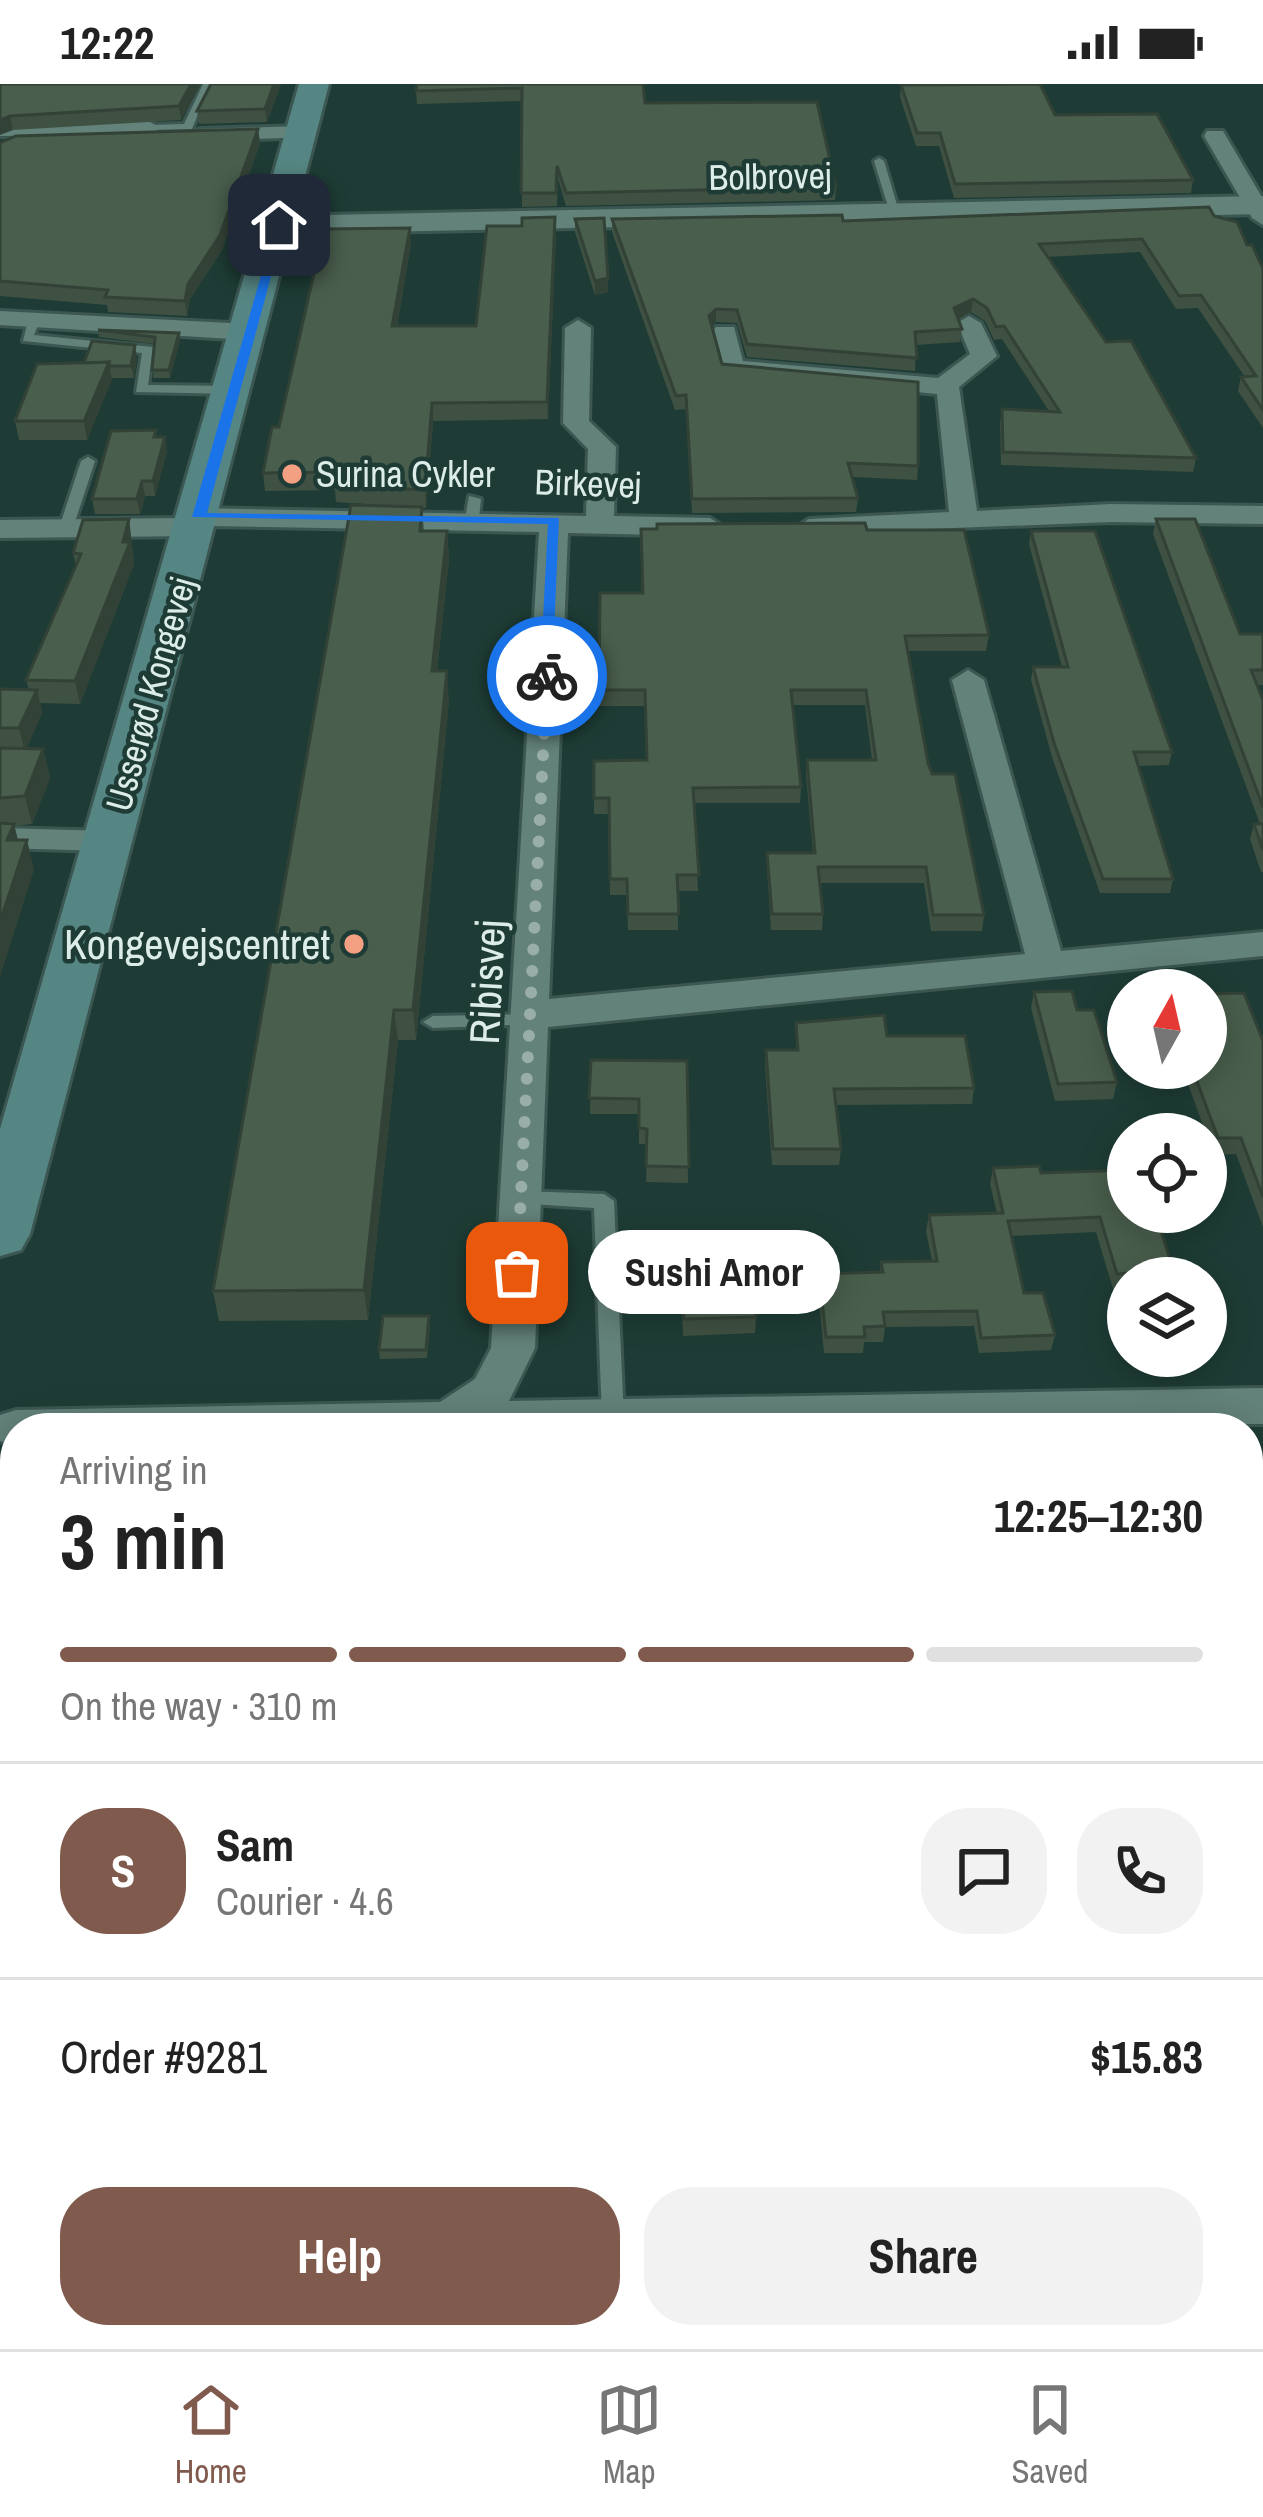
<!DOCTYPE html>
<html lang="en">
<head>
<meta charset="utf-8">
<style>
  body { margin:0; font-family:"Archivo Narrow",sans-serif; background:#f2f2f2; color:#222; height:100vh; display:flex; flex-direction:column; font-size:45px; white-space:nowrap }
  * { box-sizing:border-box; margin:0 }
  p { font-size:39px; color:#767676 }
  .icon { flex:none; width:66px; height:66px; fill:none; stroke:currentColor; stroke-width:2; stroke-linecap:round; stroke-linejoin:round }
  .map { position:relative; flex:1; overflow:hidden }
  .side { position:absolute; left:0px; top:1329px; width:1263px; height:936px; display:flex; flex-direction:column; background:#fff; border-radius:48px 48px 0 0; box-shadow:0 6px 30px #0003 }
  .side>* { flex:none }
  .needle { width:78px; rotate:8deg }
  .fabs { position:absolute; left:1107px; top:885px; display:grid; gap:24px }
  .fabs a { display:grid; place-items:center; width:120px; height:120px; border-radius:50%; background:#fff; box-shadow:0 6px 30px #0003; font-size:60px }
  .pin { position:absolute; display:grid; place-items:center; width:102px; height:102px; color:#fff; margin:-51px; border-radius:24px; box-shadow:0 6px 18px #0006 }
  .courier { position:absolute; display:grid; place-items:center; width:120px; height:120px; margin:-60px; border:9px solid #1a73e8; border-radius:50%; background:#fff; color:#222; box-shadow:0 3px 15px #0007 }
  .bubble { position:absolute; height:84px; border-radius:42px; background:#fff; box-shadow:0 6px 30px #0003; font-size:39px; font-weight:700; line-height:84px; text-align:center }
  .overview em { font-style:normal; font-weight:700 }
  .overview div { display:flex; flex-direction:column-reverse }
  .overview { display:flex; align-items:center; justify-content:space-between; height:204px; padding:0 60px }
  h1 { font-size:78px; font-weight:700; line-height:90px }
  .bar { display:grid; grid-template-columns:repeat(4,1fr); gap:18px 12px; align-content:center; height:144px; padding:0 60px }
  .bar i { height:15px; border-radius:9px; background:#e0e0e0 }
  .bar .selected { background:#805a4d }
  .bar p { grid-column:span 4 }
  .line { display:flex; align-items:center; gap:30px; padding:0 60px; border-top:3px solid #e0e0e0 }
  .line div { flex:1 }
  .round { display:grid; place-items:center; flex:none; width:126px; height:126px; border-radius:48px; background:#f2f2f2 }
  .action { display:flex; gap:24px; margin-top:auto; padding:24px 60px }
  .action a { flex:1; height:138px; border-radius:48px; background:#805a4d; color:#fff; font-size:48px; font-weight:700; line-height:138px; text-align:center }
  .action a+a { background:#f2f2f2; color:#222 }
  .status { display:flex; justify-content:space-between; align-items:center; height:84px; padding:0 60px; background:#fff; direction:ltr }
  .status svg { height:33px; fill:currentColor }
  .tab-bar { display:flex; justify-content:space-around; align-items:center; height:168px; border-top:3px solid #e0e0e0; background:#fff; font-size:33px; color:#767676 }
  .tab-bar a { display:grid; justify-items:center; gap:6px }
  .tab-bar .selected { color:#805a4d }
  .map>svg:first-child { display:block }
</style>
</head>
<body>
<div class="status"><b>12:22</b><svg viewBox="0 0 49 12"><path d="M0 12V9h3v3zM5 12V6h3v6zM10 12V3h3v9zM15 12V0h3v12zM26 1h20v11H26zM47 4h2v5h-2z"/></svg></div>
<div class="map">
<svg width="1263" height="2265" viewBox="0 0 1263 2265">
  <rect width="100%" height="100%" fill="#1e3c35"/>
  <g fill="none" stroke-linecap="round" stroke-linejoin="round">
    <!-- service casing -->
    <g stroke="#3c5752" stroke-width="6">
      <path id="service" d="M 203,0 L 215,0 L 208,6 L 192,45 L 146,46 L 150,41 L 184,40 Z
        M 879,74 L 884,77 L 900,131 L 890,129 L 874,77 Z
        M 34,232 L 40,236 L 34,251 L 153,263 L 148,301 L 234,302 L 241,306 L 234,310 L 136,308 L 142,269 L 23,257 L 28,236 Z
        M 88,373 L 95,377 L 73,444 L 61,447 L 59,444 L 81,377 Z
        M 469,412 L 481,415 L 479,435 L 472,439 L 465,435 Z
        M 530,930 L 537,932 L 540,936 L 537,940 L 433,944 L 423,938 L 433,932 Z
        M 521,1107 L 604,1110 L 614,1117 L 624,1334 L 621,1340 L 613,1343 L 605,1340 L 602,1334 L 594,1124 L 514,1119 L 511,1114 Z
        M 0,1890 L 15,1890 L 15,1918 L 0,1918 Z"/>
    </g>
    <!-- minor casing -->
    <g stroke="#3c5752" stroke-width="6">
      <path id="minor" d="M 0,40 L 150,38 L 161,44 L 150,50 L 0,52 Z
        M 301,42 L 312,48 L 309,53 L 200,57 L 189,51 L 200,45 Z
        M 1207,47 L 1223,47 L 1263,115 L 1263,141 L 1252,134 L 1204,52 Z
        M 0,227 L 249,240 L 262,248 L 249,256 L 0,241 Z
        M 969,232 L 981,239 L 997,272 L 959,303 L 977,427 L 1111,420 L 1263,422 L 1263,440 L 1111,438 L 799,450 L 795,444 L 809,435 L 949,428 L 937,310 L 722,289 L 712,248 L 716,243 L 734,243 L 743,277 L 938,294 L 970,270 L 957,239 Z
        M 578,236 L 591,244 L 589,337 L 616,363 L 614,432 L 710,434 L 724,443 L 710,452 L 568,449 L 549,915 L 1025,870 L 952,596 L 968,586 L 984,596 L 1061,867 L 1263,848 L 1263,872 L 548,943 L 535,1264 L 509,1317 L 1263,1304 L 1263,1340 L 15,1344 L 15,1362 L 0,1357 L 0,1331 L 16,1326 L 440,1318 L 475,1295 L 491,1264 L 539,448 L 210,442 L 196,452 L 0,454 L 0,436 L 186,434 L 199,424 L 586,432 L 588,365 L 563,339 L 565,244 Z
        M 0,744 L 108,747 L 125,757 L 108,767 L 0,764 Z"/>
    </g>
    <!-- tertiary casing -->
    <g stroke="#3c5752" stroke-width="6">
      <path id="tertiary" d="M 1263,112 L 1263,130 L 279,150 L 264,141 L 279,132 Z"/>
    </g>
    <!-- secondary casing -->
    <g stroke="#3c5752" stroke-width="6">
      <path id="secondary" d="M 299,0 L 329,0 L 30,1150 L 21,1166 L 0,1172 L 0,1045 Z"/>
    </g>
    <!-- service -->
    <use href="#service" fill="#63827a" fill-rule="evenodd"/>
    <!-- minor -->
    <use href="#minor" fill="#63827a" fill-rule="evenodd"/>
    <!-- tertiary -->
    <use href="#tertiary" fill="#63827a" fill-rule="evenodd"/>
    <!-- secondary -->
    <use href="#secondary" fill="#568683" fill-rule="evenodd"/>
  </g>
  <!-- wall -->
  <path fill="#3f5142" d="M 0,0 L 201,0 L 181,36 L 13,46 Z
    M 211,0 L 281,0 L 267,38 L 199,40 L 197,27 Z
    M 643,0 L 645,19 L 836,103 L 835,116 L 566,122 L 558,95 L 557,122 L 522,123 L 522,17 L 417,20 L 416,7 Z
    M 901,1 L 1055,31 L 1193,96 L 1191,109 L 954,114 L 939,62 L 916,62 L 900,13 Z
    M 258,45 L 260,59 L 222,166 L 190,215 L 187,232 L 108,228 L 107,221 L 0,212 L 0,59 Z
    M 1214,132 L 1247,161 L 1263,185 L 1263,344 L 1238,307 L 1241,293 L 1245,293 L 1198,224 L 1176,225 L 1140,168 L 1047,173 L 1106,258 L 1196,374 L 1193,388 L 1001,381 L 1000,339 L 1002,325 L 1049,327 L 1002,255 L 994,256 L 985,237 L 971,228 L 958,235 L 962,245 L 960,258 L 916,261 L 915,287 L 747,273 L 737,239 L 716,238 L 712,242 L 722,280 L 918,382 L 917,396 L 852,393 L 858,414 L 856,428 L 692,429 L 686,325 L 675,326 L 612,148 L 612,135 L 843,137 Z
    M 575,135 L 608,208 L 595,211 L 575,148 Z
    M 556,149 L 548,335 L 433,337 L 426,424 L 422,424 L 424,447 L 447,447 L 449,475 L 437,587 L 449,616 L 416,956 L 398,956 L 368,1236 L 219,1237 L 213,1207 L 394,422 L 336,418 L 335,406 L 265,407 L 263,389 L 279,343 L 411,160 L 397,242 L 476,242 Z
    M 98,246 L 180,256 L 170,294 L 153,294 L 155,260 L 99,253 Z
    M 137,273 L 134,294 L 112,294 L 87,356 L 19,356 L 15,337 L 84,279 Z
    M 167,367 L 155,412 L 145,412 L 140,430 L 95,430 L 92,415 Z
    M 129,435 L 134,480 L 80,620 L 40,619 L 42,629 L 26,665 L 43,665 L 50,694 L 32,740 L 14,742 L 18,756 L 34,785 L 0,892 L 0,605 L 29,606 L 26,596 L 76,481 L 73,469 Z
    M 1156,435 L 1240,550 L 1263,550 L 1263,601 L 1257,601 L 1263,616 L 1263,788 L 1261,788 L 1250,755 L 1254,740 L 1260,740 L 1153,450 Z
    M 867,446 L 989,551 L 986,567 L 908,567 L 928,679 L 984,831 L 982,847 L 931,847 L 924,799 L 820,799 L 823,830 L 822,846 L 771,846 L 767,785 L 767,769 L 813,769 L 806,691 L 807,676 L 872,676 L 865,621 L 793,621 L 801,703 L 800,719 L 694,719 L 698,807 L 678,807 L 678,846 L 628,846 L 627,811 L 610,811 L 609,730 L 594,730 L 594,677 L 646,676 L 645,622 L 599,622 L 600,509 L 643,509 Z
    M 1031,447 L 1172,668 L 1169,681 L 1138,682 L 1173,795 L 1170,809 L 1100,809 L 1052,673 L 1031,596 L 1033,583 L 1062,583 L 1029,460 Z
    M 1034,908 L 1077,926 L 1117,998 L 1113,1015 L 1055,1017 L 1031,924 Z
    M 796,939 L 974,1004 L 972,1020 L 836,1021 L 841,1065 L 839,1081 L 772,1081 L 765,983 L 766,966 L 796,966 Z
    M 1263,957 L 1263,1143 L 1236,1070 L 1214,1071 L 1182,984 L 1206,984 Z
    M 591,976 L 687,977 L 688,1099 L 646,1098 L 647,1060 L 639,1060 L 639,1030 L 590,1030 Z
    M 993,1084 L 1041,1089 L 1128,1086 L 1176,1194 L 1128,1194 L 1128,1214 L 1125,1205 L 1113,1205 L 1096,1148 L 1011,1152 L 1024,1209 L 1055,1251 L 1051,1266 L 979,1269 L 974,1242 L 885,1243 L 883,1258 L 864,1258 L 863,1269 L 824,1269 L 818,1205 L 819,1190 L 880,1188 L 881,1178 L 932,1177 L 926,1147 L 929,1131 L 997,1129 L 990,1100 Z
    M 706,1165 L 756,1233 L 755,1249 L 683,1252 L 680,1179 L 706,1178 Z
    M 430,1240 L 427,1274 L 380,1275 L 379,1266 Z
    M 1263,1369 L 1263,1441 L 1248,1442 L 1248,1370 Z
    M 1251,1540 L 1263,1540 L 1263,1646 L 1248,1647 L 1248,1548 Z
    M 1248,1778 L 1263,1778 L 1263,1880 L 1248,1880 Z
    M 0,1959 L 15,1959 L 15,2218 L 0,2218 Z
    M 828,2250 L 1111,2250 L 1115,2265 L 828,2265 L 827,2258 Z
    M 1248,2250 L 1263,2265 L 1185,2264 L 1191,2253 Z"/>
  <!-- shaded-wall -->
  <path fill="#334236" d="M 191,0 L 201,0 L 181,36 L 179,22 Z
    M 274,0 L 281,0 L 267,38 L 265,25 Z
    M 10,32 L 13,46 L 0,51 L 0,36 Z
    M 258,45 L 260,59 L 222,166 L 190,215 L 187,232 L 185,217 L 188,200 Z
    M 555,133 L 556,149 L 548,335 L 547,318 Z
    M 410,144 L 411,160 L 394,259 L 392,242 Z
    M 608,194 L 608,208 L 595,211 L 595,197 Z
    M 973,215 L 971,228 L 953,238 L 954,224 Z
    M 716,225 L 716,238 L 708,245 L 709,232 Z
    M 179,249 L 180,256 L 170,294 L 169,286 Z
    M 135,261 L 137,273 L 134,294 L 131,282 Z
    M 109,278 L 112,296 L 87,356 L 84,337 Z
    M 432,319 L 433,337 L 426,424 L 425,406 Z
    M 165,353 L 167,367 L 155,412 L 153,397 Z
    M 142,397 L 145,412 L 140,430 L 137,415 Z
    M 129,435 L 134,480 L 80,620 L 75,597 Z
    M 447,447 L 449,475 L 434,616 L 432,587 Z
    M 447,587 L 449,616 L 416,956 L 413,926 Z
    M 37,606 L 42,629 L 25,668 L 19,644 Z
    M 43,665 L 50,694 L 32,740 L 25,712 Z
    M 14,740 L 21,769 L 7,756 Z
    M 27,756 L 34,785 L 0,892 L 0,838 Z
    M 394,926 L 398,956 L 368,1236 L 364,1206 Z
    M 15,1736 L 15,1835 L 6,1879 L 0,1865 L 0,1811 Z
    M 95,2250 L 102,2250 L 100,2265 L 93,2265 Z"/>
  <!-- building -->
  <path fill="#495e4d" stroke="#334236" stroke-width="3" d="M 0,0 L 191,0 L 179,22 L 10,32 L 0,36 Z
    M 211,0 L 274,0 L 265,25 L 197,27 Z
    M 417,0 L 643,0 L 645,19 L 817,18 L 836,103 L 566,109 L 557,82 L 556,109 L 521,109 L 522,4 L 416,7 Z
    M 1040,0 L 1055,31 L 1157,30 L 1193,96 L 955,100 L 940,49 L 917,49 L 901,1 Z
    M 258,45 L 220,151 L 188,200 L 185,217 L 105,213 L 108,206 L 0,197 L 0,59 L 16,52 Z
    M 1209,123 L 1214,132 L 1237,138 L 1247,161 L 1252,161 L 1263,185 L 1263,326 L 1241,293 L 1256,292 L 1201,211 L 1179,212 L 1142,155 L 1039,160 L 1106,258 L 1131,257 L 1196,374 L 1003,368 L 1002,325 L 1060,328 L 1004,242 L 996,243 L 987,224 L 973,215 L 954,224 L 962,245 L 915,248 L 917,274 L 747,260 L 737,226 L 716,225 L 709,232 L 722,280 L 918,298 L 918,382 L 848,379 L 858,414 L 692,415 L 686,311 L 676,312 L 612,135 L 842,131 L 843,137 Z
    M 555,133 L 547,318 L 432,319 L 425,406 L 334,401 L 336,388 L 263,389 L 272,343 L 279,343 L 324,145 L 410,144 L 392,242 L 476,242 L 487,142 L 522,142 L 522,134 Z
    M 604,134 L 608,194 L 595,197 L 575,135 Z
    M 98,246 L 179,249 L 169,286 L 152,286 L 155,253 Z
    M 92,257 L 135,261 L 131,282 L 110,282 L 109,278 L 84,279 Z
    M 109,278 L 84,337 L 15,337 L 37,280 Z
    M 156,346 L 154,353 L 165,353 L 153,397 L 142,397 L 137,415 L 92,415 L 111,347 Z
    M 351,421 L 422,423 L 420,447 L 447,447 L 432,587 L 447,587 L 413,926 L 394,926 L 364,1206 L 213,1207 Z
    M 129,435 L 123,458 L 130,458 L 75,597 L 26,596 L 81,470 L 73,469 L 83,436 Z
    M 1156,435 L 1195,435 L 1240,550 L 1263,550 L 1263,586 L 1251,586 L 1263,616 L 1263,723 Z
    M 865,439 L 867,446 L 964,446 L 989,551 L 905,552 L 928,679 L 932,690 L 955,690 L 984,831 L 933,831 L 926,783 L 818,783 L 823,830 L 772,830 L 767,769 L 815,769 L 807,676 L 876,676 L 866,606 L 791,606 L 801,703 L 693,704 L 699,791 L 677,791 L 679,830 L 628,830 L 627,795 L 610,795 L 609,714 L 594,714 L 594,677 L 647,676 L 645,606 L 599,606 L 600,509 L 643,509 L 641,445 L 657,445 L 657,440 Z
    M 1031,447 L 1095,447 L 1172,668 L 1134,668 L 1173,795 L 1103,795 L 1054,659 L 1033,583 L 1068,583 Z
    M 0,605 L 37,606 L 19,644 L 0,644 Z
    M 0,664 L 43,665 L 25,712 L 0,714 Z
    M 0,739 L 14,740 L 7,756 L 27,756 L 0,838 Z
    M 1254,740 L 1263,740 L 1263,766 Z
    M 1072,907 L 1077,926 L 1094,926 L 1117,998 L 1058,1000 L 1034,908 Z
    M 1244,909 L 1263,957 L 1263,1113 L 1241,1054 L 1218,1054 L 1192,984 L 1206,984 L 1206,910 Z
    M 884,931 L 887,952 L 965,952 L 974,1004 L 834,1005 L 841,1065 L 773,1065 L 766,966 L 798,966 L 796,939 Z
    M 591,976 L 687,977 L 689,1083 L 646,1082 L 647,1045 L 639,1044 L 639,1015 L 589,1014 Z
    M 1039,1082 L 1041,1089 L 1128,1086 L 1128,1128 L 1155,1128 L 1176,1194 L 1131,1194 L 1129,1189 L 1117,1190 L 1100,1133 L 1008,1137 L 1024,1209 L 1043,1209 L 1055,1251 L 981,1254 L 977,1227 L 883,1228 L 885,1242 L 864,1243 L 865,1253 L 826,1253 L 819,1190 L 883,1188 L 881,1178 L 937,1177 L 929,1131 L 1003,1129 L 993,1084 Z
    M 748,1164 L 756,1233 L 684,1235 L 680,1179 L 707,1178 L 706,1165 Z
    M 383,1232 L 429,1232 L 426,1266 L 379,1266 Z
    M 1263,1369 L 1263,1426 L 1248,1427 L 1248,1370 Z
    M 15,1411 L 15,1736 L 0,1811 L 0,1471 Z
    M 1251,1540 L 1263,1540 L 1263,1631 L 1248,1632 L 1248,1548 L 1253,1548 Z
    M 1248,1778 L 1263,1778 L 1263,1866 L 1248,1867 Z
    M 0,1959 L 15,1959 L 15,2192 L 13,2204 L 0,2203 Z
    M 1263,2190 L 1263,2265 L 1195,2265 L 1191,2253 L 1210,2250 L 1248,2250 L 1248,2192 Z
    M 30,2250 L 95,2250 L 93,2265 L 28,2265 Z
    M 679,2250 L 751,2250 L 753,2265 L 681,2265 Z
    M 831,2250 L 1111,2250 L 1115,2265 L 834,2265 Z"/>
  <!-- route -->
  <path fill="#1a73e8" d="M 276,139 L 285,141 L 207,429 L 559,434 L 552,595 L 540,592 L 548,440 L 192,433 Z"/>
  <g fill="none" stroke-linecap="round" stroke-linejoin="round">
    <!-- done -->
    <path stroke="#9aaea9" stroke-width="12" stroke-dasharray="0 21.6" d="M 517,1189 L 547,592"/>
  </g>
  <!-- markers -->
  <g fill="#f39f82" stroke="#1e3c35" stroke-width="4.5">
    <circle cx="292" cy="390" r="12"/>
    <circle cx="354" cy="860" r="12"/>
  </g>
  <g text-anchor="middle" stroke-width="9" stroke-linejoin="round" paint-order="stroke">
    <!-- far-street labels -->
    <g font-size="36" fill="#dcece8" stroke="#1e3c35">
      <text transform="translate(770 92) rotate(-1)" y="13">Bolbrovej</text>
      <text transform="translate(588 399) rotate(2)" y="13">Birkevej</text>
      <text transform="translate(150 610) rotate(-74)" y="13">Usserød Kongevej</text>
    </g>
    <!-- far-poi labels -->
    <g font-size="36" fill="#dcece8" stroke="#1e3c35" text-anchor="start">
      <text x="316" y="403">Surina Cykler</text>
    </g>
    <!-- poi labels -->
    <g font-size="42" fill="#dcece8" stroke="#1e3c35" text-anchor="end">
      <text x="330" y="875">Kongevejscentret</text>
    </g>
    <!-- street labels -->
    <g font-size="42" fill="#dcece8" stroke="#1e3c35">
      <text transform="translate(487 898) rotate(-87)" y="15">Ribisvej</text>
    </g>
  </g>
</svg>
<div class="fabs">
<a><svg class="needle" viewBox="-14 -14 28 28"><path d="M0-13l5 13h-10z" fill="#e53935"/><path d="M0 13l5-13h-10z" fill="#767676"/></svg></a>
<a><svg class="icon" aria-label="locate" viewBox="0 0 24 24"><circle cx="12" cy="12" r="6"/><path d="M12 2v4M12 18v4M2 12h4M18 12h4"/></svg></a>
<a><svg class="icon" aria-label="layers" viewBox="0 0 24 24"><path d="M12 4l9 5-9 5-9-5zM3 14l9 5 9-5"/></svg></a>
</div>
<div class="pin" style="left:517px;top:1189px;background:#ea580c"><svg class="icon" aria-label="bag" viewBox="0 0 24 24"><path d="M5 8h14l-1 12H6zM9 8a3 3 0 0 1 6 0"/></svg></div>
<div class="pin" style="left:279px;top:141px;background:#1f2937"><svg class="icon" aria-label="home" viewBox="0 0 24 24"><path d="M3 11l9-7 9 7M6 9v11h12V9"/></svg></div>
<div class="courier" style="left:547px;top:592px"><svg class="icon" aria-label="bike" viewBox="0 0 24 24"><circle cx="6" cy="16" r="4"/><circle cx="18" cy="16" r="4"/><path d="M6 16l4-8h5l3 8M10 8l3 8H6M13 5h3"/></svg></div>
<div class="bubble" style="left:588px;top:1146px;width:252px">Sushi Amor</div>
<section class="side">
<div class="overview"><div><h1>3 min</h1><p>Arriving in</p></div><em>12:25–12:30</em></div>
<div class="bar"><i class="selected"></i><i class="selected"></i><i class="selected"></i><i></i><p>On the way · 310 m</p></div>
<div class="line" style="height:216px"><b class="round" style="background:#805a4d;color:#fff">S</b><div><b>Sam</b><p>Courier · 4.6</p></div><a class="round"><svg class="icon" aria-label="chat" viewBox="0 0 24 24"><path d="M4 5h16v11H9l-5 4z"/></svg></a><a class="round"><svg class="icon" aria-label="phone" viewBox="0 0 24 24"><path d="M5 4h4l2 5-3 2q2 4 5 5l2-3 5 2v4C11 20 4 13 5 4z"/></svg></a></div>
<div class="line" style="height:156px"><div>Order #9281</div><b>$15.83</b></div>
<div class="action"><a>Help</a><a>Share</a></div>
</section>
</div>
<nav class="tab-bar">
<a class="selected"><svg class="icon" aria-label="home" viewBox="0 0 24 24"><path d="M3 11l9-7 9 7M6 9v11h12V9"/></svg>Home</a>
<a><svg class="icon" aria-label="map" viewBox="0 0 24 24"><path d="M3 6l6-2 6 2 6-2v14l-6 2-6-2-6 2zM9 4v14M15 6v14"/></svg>Map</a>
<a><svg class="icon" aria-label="saved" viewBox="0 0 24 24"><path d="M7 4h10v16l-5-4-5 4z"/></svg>Saved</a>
</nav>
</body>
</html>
